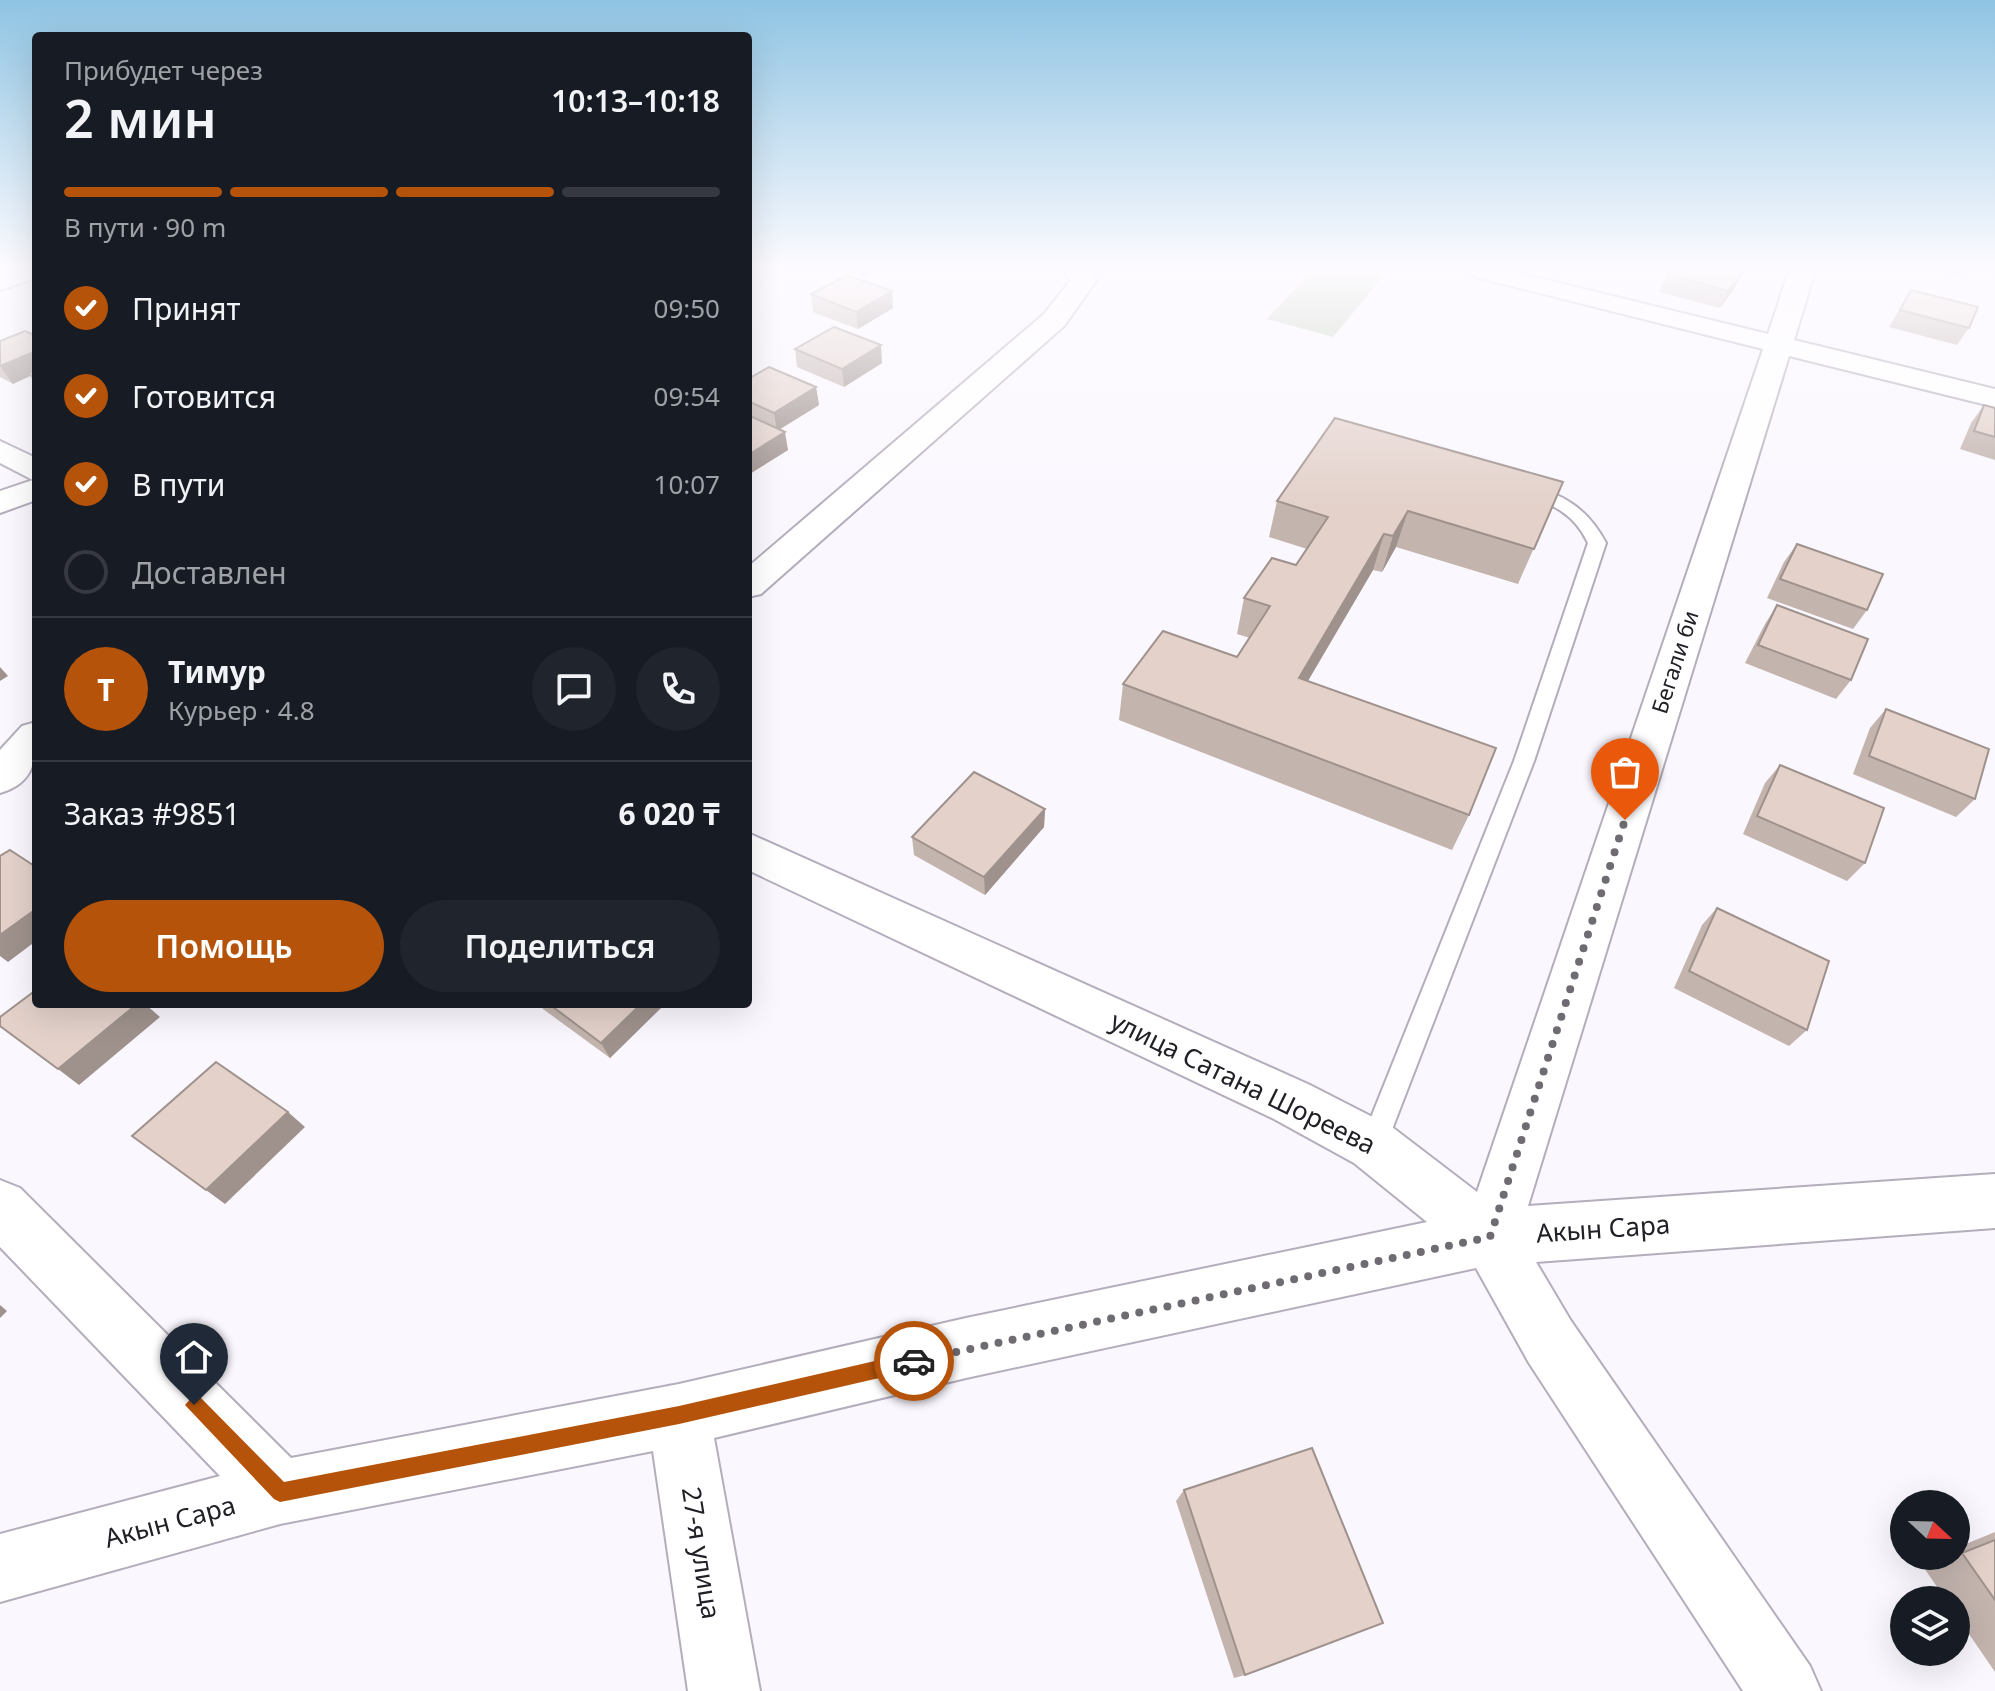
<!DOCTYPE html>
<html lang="ru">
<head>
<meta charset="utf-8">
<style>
  body { margin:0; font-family:"Noto Sans",sans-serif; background:#20242c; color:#f1f3f6; height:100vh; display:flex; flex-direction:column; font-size:30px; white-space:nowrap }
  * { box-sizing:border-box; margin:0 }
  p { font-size:26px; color:#9ea1a6 }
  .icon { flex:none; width:44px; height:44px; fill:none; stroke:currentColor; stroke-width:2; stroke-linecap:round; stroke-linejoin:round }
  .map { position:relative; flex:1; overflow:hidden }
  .sheet { position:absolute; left:32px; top:32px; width:720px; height:976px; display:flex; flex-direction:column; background:#171b24; border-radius:8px; box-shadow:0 8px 32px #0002 }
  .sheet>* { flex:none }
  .needle { width:52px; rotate:112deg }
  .buttons { position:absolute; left:1890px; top:1490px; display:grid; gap:16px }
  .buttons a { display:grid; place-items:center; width:80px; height:80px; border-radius:50%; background:#171b24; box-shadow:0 8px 32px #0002; font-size:40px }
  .pin { position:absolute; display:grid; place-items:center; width:68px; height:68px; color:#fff; margin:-82px -34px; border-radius:50% 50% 50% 0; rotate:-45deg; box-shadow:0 0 8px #0007 }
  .pin .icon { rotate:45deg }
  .courier { position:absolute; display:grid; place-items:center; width:80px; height:80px; margin:-40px; border:6px solid #b45309; border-radius:50%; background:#fff; color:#222; box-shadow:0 2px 10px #0007 }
  .headline em { font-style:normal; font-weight:600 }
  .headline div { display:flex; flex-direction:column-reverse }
  .headline { display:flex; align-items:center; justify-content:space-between; height:136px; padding:0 32px }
  h1 { font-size:52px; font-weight:600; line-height:60px }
  .bar { display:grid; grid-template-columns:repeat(4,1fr); gap:12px 8px; align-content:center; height:96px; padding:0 32px }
  .bar i { height:10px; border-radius:6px; background:#363941 }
  .bar .active { background:#b45309 }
  .bar p { grid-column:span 4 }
  .line { display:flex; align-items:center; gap:20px; padding:0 32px; border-top:2px solid #363941 }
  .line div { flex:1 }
  .round { display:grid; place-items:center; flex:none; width:84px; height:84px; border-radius:42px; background:#20242c }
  ol { padding:0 32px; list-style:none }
  li { display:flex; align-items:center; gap:24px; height:88px }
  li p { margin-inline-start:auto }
  li .icon { padding:8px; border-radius:50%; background:#b45309; color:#fff; stroke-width:4 }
  li:last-child { color:#9ea1a6 }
  li i { width:44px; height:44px; border:4px solid #363941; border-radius:50% }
  .action { display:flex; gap:16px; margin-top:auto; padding:16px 32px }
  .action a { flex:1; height:92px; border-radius:48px; background:#b45309; color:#fff; font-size:32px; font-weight:600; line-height:92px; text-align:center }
  .action a+a { background:#20242c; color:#f1f3f6 }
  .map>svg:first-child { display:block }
</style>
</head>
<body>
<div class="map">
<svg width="1995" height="1691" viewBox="0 0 1995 1691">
  <rect width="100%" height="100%" fill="#faf7fe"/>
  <!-- green -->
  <path fill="#c2cfb9" d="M 1312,271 L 1365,271 L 1384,275 L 1333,337 L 1267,319 Z"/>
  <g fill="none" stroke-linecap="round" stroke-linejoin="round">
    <!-- service casing -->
    <g stroke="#b4adbc" stroke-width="4">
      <path id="service" d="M 1527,485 C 1564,494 1588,509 1606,543 L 1534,761 L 1386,1145 L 1382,1154 L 1373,1158 L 1364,1154 L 1360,1145 L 1514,761 L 1588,543 C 1574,513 1552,504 1521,493 L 1521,487 Z"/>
    </g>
    <!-- minor casing -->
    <g stroke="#b4adbc" stroke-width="4">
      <path id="minor" d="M 7,271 L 36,271 L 36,278 L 0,290 L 0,273 Z
        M 1065,271 L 1091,271 L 1096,281 L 1064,326 L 761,594 L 748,597 L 748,567 L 1044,314 L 1070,281 Z
        M 1467,271 L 1510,271 L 1768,334 L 1789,271 L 1815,271 L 1794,340 L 1995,389 L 1995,407 L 1789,356 L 1528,1206 L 1995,1174 L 1995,1228 L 1536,1262 L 1571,1321 L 1810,1666 L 1821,1691 L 1743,1691 L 1529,1363 L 1476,1268 L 966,1378 L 714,1438 L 760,1691 L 688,1691 L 653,1451 L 280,1524 L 0,1602 L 0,1534 L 220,1476 L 0,1247 L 0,1180 L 20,1188 L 291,1458 L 679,1384 L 966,1318 L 1427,1222 L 1354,1163 L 1274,1119 L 748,870 L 748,833 L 1310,1085 L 1392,1127 L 1477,1192 L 1763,349 L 1471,276 Z
        M 0,441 L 36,458 L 36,500 L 0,513 L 0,491 L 33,480 L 0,463 Z
        M 36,722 C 36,755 38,782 0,793 L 0,750 L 22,726 Z"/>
    </g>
    <!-- service -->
    <use href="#service" fill="#fff" fill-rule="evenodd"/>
    <!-- minor -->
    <use href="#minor" fill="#fff" fill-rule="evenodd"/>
  </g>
  <!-- wall -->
  <path fill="#c3b4ae" d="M 847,271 L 876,271 L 864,277 Z
    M 1936,271 L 1964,271 L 1960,276 Z
    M 1667,274 L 1734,289 L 1720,308 L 1659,292 Z
    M 1911,290 L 1969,328 L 1957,345 L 1889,327 Z
    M 892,291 L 893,308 L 858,329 L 813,312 L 811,294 Z
    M 36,336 L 36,385 L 30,376 L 13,384 L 0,377 L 0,341 Z
    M 795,349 L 882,363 L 844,387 L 797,367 Z
    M 748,379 L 816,387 L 819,405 L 780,429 L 788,450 L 748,475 Z
    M 1984,405 L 1995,408 L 1995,460 L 1960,449 L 1971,423 Z
    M 1563,482 L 1518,584 L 1396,547 L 1382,572 L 1373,570 L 1308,681 L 1469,815 L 1452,850 L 1119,720 L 1123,684 L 1237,657 L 1250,638 L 1237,634 L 1244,598 L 1296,565 L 1307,549 L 1269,537 L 1277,501 Z
    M 1797,544 L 1867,610 L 1853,629 L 1767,598 L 1784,562 Z
    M 1777,605 L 1851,680 L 1836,699 L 1745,663 L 1765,624 Z
    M 1886,709 L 1975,799 L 1956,817 L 1853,774 L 1870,728 Z
    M 1780,765 L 1865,863 L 1847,881 L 1743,834 L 1765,783 Z
    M 1045,809 L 1044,827 L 985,895 L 914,855 L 912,837 Z
    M 1717,908 L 1807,1030 L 1789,1046 L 1674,988 L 1702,925 Z
    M 540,1004 L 665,1004 L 610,1058 L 543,1009 Z
    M 1184,1490 L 1245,1675 L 1234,1678 L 1176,1501 Z
    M 1995,1532 L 1995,1672 L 1956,1615 L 1956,1600 L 1946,1600 L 1920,1562 L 1935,1556 L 1956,1556 L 1956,1548 Z"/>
  <!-- shaded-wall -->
  <path fill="#9f928d" d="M 864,271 L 876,271 L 864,277 Z
    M 1743,272 L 1734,289 L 1720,308 L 1728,291 Z
    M 892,291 L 893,308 L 858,329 L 856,312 Z
    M 881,345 L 882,363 L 844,387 L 842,369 Z
    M 36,351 L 36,374 L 28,373 L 30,376 L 13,384 L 0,366 Z
    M 816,387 L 819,405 L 777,431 L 774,413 Z
    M 785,432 L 788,450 L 748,475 L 748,455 Z
    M 1408,511 L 1396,547 L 1382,572 L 1393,536 Z
    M 1384,534 L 1373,570 L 1289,713 L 1299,678 Z
    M 0,667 L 8,676 L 0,681 Z
    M 1045,809 L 1044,827 L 985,895 L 984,877 Z
    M 36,909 L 36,941 L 8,962 L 0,956 L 0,935 Z
    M 137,1004 L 145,1004 L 160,1017 L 79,1085 L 58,1069 Z
    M 641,1004 L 665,1004 L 610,1058 L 601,1043 Z
    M 288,1112 L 305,1127 L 225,1204 L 206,1190 Z
    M 0,1305 L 7,1311 L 0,1318 Z"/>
  <!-- building -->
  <path fill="#e3d1ca" stroke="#9f928d" stroke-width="2" d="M 1670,271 L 1738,271 L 1743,272 L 1728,291 L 1667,274 Z
    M 847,275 L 892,291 L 856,312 L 811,294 Z
    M 1911,290 L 1978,307 L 1969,328 L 1900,310 Z
    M 834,327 L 881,345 L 842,369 L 795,349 Z
    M 25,331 L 36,336 L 36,351 L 0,366 L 0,341 Z
    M 769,367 L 816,387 L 774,413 L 748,401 L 748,379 Z
    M 36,370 L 36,378 L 28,373 Z
    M 1984,405 L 1995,408 L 1995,437 L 1974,431 Z
    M 748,415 L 785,432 L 748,455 Z
    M 1335,418 L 1563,482 L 1534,549 L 1408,511 L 1393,536 L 1384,534 L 1299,678 L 1496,748 L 1469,815 L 1123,684 L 1163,631 L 1237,657 L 1270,606 L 1244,598 L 1272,558 L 1296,565 L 1328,517 L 1277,501 Z
    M 1797,544 L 1883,574 L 1867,610 L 1780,579 Z
    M 1777,605 L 1868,639 L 1851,680 L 1758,645 Z
    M 1886,709 L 1989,749 L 1975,799 L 1869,756 Z
    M 1780,765 L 1884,808 L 1865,863 L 1757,816 Z
    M 974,772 L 1045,809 L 984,877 L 912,837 Z
    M 10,850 L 36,867 L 36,909 L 0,935 L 0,856 Z
    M 1717,908 L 1829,961 L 1807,1030 L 1689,971 Z
    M 36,990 L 36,1004 L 137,1004 L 58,1069 L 0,1026 L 0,1017 Z
    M 549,1004 L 641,1004 L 601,1043 Z
    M 216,1062 L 288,1112 L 206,1190 L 132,1136 Z
    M 1312,1448 L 1383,1623 L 1245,1675 L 1184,1490 Z
    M 1995,1540 L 1995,1600 L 1962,1553 Z"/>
  <!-- sky -->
  <linearGradient id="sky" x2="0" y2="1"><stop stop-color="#8fc4e3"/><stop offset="0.53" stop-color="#fdfbff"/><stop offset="1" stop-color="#fdfbff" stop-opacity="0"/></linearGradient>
  <rect width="1995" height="507" fill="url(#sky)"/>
  <!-- route -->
  <path fill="#b45309" d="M 914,1352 L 923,1361 L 914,1370 L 679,1424 L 280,1502 L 274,1499 L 185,1405 L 194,1395 L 201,1398 L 284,1482 L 679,1406 Z"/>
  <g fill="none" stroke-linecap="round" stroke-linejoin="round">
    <!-- done -->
    <path stroke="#6e6b72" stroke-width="8" stroke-dasharray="0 14.4" d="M 914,1361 L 1490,1237 L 1625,820"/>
  </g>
  <g text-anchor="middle" stroke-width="8" stroke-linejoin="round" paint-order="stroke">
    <!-- street labels -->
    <g font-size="22" fill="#222026" stroke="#fff">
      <text transform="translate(1675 662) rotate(-72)" y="8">Бегали би</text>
    </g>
    <!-- near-street labels -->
    <g font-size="26" fill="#222026" stroke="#fff">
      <text transform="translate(1243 1083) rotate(26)" y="9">улица Сатана Шореева</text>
      <text transform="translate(1603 1229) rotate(-4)" y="9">Акын Сара</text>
      <text transform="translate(170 1522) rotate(-15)" y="9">Акын Сара</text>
      <text transform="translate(701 1553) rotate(81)" y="9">27-я улица</text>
    </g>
  </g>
</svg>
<div class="buttons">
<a><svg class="needle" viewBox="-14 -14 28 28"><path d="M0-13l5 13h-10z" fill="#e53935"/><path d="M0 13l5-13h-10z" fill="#9ea1a6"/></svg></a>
<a><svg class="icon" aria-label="layers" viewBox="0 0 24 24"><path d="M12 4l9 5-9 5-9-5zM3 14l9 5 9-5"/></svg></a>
</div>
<div class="pin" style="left:1625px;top:820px;background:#ea580c"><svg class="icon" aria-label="bag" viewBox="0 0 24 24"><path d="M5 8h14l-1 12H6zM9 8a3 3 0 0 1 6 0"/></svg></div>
<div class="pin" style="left:194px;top:1405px;background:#1f2937"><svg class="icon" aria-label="home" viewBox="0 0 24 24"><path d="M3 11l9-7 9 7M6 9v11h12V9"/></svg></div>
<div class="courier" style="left:914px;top:1361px"><svg class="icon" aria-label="car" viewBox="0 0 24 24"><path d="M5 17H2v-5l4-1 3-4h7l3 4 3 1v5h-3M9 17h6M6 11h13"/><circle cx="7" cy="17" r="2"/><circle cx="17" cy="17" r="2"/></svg></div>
<section class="sheet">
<div class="headline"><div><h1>2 мин</h1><p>Прибудет через</p></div><em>10:13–10:18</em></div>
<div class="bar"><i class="active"></i><i class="active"></i><i class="active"></i><i></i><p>В пути · 90 m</p></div>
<ol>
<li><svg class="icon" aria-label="check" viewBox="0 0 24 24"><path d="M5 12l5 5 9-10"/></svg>Принят<p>09:50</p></li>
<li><svg class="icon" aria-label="check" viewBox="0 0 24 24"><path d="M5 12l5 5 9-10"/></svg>Готовится<p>09:54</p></li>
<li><svg class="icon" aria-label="check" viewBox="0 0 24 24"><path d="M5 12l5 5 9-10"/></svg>В пути<p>10:07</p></li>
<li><i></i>Доставлен</li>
</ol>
<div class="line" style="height:144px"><b class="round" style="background:#b45309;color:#fff">Т</b><div><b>Тимур</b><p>Курьер · 4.8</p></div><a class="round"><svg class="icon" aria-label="chat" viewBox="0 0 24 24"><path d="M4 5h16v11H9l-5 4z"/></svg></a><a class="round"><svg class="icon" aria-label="phone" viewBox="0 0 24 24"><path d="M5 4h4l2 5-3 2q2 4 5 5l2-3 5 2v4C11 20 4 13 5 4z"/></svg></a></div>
<div class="line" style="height:104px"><div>Заказ #9851</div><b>6 020 ₸</b></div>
<div class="action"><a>Помощь</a><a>Поделиться</a></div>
</section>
</div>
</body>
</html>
